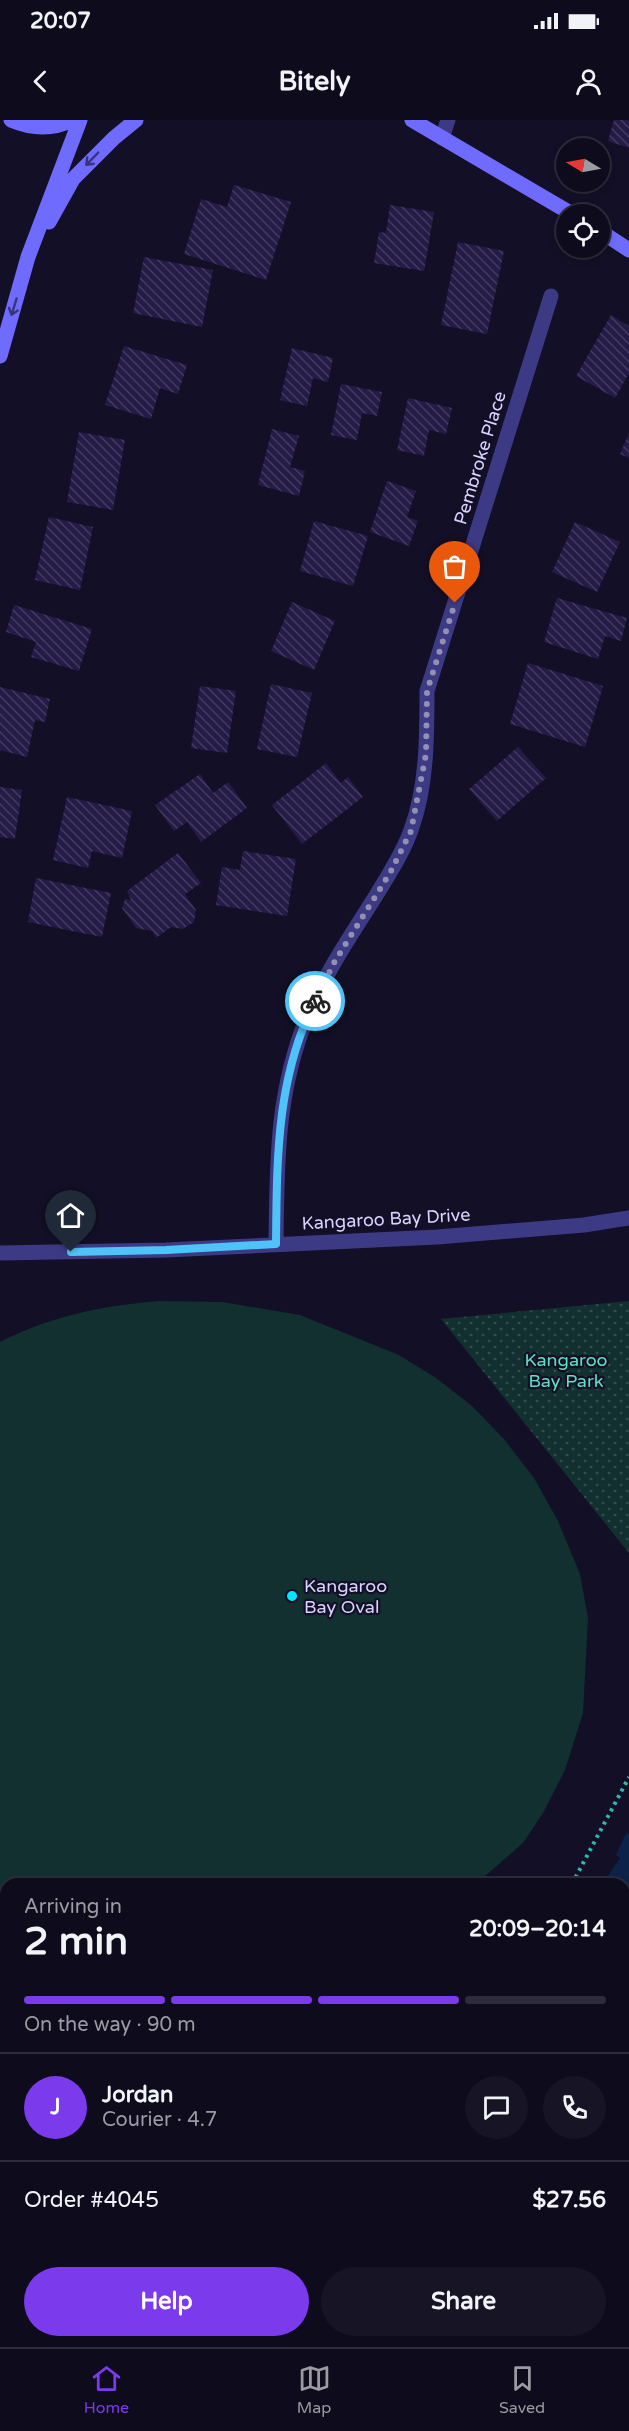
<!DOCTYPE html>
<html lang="en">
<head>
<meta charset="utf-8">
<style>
  body { margin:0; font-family:"Varela Round",sans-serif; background:#171425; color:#f1f3f6; height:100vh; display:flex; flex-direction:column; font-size:22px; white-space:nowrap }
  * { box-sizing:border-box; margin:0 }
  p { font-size:20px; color:#9b9ba3 }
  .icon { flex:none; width:33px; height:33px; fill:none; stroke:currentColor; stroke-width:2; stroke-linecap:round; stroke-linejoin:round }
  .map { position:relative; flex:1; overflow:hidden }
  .sheet { position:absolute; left:0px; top:1758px; width:630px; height:470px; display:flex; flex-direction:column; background:#0e0b1c; border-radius:18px 18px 0 0; box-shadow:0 3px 9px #0003,0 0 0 2px #2e2b3b }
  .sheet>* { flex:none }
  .needle { width:39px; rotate:280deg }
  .buttons { position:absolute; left:556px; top:18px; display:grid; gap:12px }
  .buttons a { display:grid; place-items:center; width:54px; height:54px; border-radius:50%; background:#0e0b1c; box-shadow:0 3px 9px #0003,0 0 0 2px #2e2b3b; font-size:30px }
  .pin { position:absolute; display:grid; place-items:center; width:51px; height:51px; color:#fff; margin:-62px -26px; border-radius:50% 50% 50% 0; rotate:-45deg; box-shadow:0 0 6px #0007 }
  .pin .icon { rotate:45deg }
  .courier { position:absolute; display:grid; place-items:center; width:60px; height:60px; margin:-30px; border:4px solid #4fc3f7; border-radius:50%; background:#fff; color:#222; box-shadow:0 2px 8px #0007 }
  .summary em { font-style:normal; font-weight:700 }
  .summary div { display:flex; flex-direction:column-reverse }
  .summary { display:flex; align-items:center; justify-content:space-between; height:102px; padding:0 24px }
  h1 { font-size:39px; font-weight:700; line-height:45px }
  .bar { display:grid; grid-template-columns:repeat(4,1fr); gap:9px 6px; align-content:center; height:72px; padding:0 24px }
  .bar i { height:8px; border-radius:4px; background:#2e2b3b }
  .bar .on { background:#7c3aed }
  .bar p { grid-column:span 4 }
  .line { display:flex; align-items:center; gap:15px; padding:0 24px; border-top:2px solid #2e2b3b }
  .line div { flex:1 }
  .round { display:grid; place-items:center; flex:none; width:63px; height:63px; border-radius:32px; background:#171425 }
  .action { display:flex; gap:12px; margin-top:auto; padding:12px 24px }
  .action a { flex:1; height:69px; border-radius:36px; background:#7c3aed; color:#fff; font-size:24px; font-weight:700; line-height:69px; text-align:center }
  .action a+a { background:#171425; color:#f1f3f6 }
  .status { display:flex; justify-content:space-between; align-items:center; height:42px; padding:0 30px; background:#0e0b1c; direction:ltr }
  .status svg { height:16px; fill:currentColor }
  header { display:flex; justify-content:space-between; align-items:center; height:78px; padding:0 24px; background:#0e0b1c; font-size:27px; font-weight:700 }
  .tab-bar { display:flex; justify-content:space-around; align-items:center; height:84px; border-top:2px solid #2e2b3b; background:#0e0b1c; font-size:16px; color:#9b9ba3 }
  .tab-bar a { display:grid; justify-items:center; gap:3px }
  .tab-bar .on { color:#7c3aed }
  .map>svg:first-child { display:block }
</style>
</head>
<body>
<div class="status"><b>20:07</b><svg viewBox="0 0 49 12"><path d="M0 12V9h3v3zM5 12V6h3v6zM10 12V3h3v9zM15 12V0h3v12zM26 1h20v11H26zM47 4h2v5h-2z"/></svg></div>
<header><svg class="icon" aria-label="back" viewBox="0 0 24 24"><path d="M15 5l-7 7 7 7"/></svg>Bitely<svg class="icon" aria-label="person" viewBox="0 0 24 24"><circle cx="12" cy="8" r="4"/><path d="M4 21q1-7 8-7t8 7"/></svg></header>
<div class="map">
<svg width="629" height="2227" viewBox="0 0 629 2227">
  <defs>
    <pattern id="grass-dots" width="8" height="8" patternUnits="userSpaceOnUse" patternTransform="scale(1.5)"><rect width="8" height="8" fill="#12302f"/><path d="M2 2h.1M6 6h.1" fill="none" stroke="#344d4e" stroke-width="1.8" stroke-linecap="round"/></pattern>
    <pattern id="building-back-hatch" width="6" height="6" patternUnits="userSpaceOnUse" patternTransform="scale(1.5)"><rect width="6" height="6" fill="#241b47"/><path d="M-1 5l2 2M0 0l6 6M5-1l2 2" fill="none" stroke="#433b63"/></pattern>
  </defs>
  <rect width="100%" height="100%" fill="#130f26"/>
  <!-- grass -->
  <path fill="url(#grass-dots)" d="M 629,1181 L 629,1433 L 441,1199 Z"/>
  <!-- pitch -->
  <path fill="#12302f" d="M 158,1181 L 222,1182 L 300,1195 L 399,1235 L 436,1258 L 471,1285 L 504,1319 L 534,1358 L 558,1401 L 580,1454 L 588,1498 L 583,1593 L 565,1650 L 543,1693 L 523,1723 L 476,1764 L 6,1764 L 6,1776 L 0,1771 L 0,1222 C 51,1196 101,1186 158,1181 Z"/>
  <!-- water -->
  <path fill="#0c2248" d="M 626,1713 L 629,1714 L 629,2227 L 467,2227 L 467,2222 L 624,2222 L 624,1764 L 602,1764 L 620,1738 L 616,1735 Z"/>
  <!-- building -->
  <path fill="url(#building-back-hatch)" d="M 614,0 L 629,0 L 629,28 L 608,21 Z
    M 234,65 L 291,82 L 266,160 L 184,134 L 201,79 L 227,87 Z
    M 390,85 L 434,92 L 424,151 L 374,143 L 379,112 L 386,113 Z
    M 458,122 L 504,131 L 487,214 L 441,205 Z
    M 144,137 L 213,150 L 202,207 L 133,193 Z
    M 611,195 L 629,206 L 629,253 L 615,278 L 576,256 Z
    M 124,226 L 187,245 L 178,274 L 160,268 L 151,299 L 105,285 Z
    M 292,228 L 333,238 L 328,262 L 313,258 L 307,286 L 280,280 Z
    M 341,264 L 382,272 L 377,296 L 362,293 L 357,320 L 331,315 Z
    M 408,278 L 452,288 L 446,314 L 429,310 L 424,336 L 397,330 Z
    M 272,309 L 299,316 L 290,347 L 305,351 L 299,376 L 258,365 Z
    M 79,312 L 125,320 L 113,390 L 67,382 Z
    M 629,313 L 629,338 L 620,334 Z
    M 387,361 L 416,371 L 407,397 L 418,401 L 409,426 L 370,412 Z
    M 49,397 L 93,407 L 80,470 L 35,460 Z
    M 314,401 L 368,416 L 353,466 L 300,451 Z
    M 575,402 L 620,422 L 597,472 L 552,452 Z
    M 557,478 L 627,498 L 621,521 L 605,516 L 598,539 L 544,522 Z
    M 292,482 L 335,501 L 314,550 L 271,531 Z
    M 14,485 L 92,509 L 79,551 L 31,537 L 36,522 L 6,512 Z
    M 528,543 L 603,566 L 585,627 L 510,604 Z
    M 271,564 L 312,573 L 297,637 L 257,629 Z
    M 200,566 L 236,571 L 227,633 L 191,628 Z
    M 0,567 L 50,579 L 45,602 L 35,600 L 27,637 L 0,630 Z
    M 518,627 L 546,658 L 497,701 L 469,669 Z
    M 326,643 L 341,663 L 348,657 L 363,677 L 302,724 L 272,685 Z
    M 200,654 L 213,673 L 228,662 L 247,688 L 201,722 L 187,702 L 174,711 L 155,685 Z
    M 0,667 L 22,670 L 15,719 L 0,717 Z
    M 67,677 L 132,691 L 122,738 L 92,731 L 88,748 L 53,740 Z
    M 243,731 L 296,739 L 287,796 L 216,785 L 222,747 L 240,750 Z
    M 178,733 L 201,763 L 185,774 L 196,790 L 194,802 L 183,809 L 171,807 L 156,818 L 152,811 L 136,808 L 122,788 L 125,779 L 131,780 L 127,771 Z
    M 36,758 L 111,773 L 102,817 L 28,802 Z
    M 6,1842 L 6,1906 L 0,1903 L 0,1851 Z
    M 0,2104 L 6,2104 L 6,2222 L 132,2222 L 132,2227 L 0,2227 Z"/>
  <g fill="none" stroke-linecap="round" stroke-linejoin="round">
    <!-- path -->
    <path stroke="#2fb8b0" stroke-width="4" stroke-dasharray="3 4.5" stroke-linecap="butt" d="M 572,1764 L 629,1657
      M 350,2222 L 352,2227
      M 458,2227 L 458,2222"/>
    <!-- service -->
    <path stroke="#3d3a85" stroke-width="15" d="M 0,2021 L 6,2026
      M 207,2222 L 208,2227"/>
    <!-- minor -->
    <path stroke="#3d3a85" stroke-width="15" d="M 442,18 L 448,0
      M 276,1124 C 277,1041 276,971 309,892 C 327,850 353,812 377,774 C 389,754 403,733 411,710 C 427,667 427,617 427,571 L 551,176
      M 0,1133 L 166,1130 L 437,1117 L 584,1105 L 629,1098"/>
    <!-- secondary -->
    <path stroke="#6f6bff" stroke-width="15" d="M 11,0 C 30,8 52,10 72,0
      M 412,0 L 572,94
      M 49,102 L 73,59 L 114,18 L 136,0
      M 600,111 L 629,130
      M 0,236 L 28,137 L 80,0"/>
  </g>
  <!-- one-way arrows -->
  <defs><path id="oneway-shaft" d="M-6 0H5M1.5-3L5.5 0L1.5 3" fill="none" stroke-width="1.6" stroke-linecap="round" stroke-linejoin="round" transform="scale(1.5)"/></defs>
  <g stroke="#38347d">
    <use href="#oneway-shaft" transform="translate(92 39) rotate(134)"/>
    <use href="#oneway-shaft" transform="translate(14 187) rotate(107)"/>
  </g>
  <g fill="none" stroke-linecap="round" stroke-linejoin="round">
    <!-- done -->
    <path stroke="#948fb3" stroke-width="6" stroke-dasharray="0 10.8" d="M 315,881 L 335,841 L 390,753 L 411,711 L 426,634 L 427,571 L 455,483"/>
    <!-- route -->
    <path stroke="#4fc3f7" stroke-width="8" d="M 71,1132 L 166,1130 L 276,1124 C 277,1039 276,959 315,881"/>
  </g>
  <!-- markers -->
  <circle fill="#00e5ff" stroke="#130f26" stroke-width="2" cx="292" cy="1476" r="6"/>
  <g text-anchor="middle" stroke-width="4.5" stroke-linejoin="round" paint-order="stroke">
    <!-- street labels -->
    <g font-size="18" fill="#d9d4ff" stroke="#130f26">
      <text transform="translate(480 338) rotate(-73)" y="6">Pembroke Place</text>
      <text transform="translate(386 1099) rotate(-3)" y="6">Kangaroo Bay Drive</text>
    </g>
    <!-- park labels -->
    <g font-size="18" fill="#5fe0c0" stroke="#130f26">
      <text x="566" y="1246">Kangaroo<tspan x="566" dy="21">Bay Park</tspan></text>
    </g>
    <!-- poi labels -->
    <g font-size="18" fill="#d9d4ff" stroke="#130f26" text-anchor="start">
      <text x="304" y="1472">Kangaroo<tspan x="304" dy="21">Bay Oval</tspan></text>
    </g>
  </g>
</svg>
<div class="buttons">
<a><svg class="needle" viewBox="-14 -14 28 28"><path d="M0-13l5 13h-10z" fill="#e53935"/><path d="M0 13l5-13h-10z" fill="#9b9ba3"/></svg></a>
<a><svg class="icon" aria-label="locate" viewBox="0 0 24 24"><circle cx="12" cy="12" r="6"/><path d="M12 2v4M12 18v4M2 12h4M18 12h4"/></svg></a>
</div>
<div class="pin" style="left:455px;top:483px;background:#ea580c"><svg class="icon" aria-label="bag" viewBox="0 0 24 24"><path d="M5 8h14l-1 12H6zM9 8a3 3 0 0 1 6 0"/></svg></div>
<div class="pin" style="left:71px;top:1132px;background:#1f2937"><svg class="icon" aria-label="home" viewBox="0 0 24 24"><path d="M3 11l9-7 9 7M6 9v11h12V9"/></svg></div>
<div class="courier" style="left:315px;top:881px"><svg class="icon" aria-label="bike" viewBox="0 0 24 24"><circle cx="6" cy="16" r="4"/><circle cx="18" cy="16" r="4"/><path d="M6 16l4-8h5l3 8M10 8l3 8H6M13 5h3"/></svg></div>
<section class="sheet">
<div class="summary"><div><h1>2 min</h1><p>Arriving in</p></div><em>20:09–20:14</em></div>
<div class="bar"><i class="on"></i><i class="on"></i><i class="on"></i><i></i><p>On the way · 90 m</p></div>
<div class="line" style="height:108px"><b class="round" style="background:#7c3aed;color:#fff">J</b><div><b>Jordan</b><p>Courier · 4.7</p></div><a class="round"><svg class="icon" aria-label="chat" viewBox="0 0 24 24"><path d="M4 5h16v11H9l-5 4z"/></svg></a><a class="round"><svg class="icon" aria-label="phone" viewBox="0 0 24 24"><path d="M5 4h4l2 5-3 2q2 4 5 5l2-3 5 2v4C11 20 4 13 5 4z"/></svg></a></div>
<div class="line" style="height:78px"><div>Order #4045</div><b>$27.56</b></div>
<div class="action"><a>Help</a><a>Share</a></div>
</section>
</div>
<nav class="tab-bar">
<a class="on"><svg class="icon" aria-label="home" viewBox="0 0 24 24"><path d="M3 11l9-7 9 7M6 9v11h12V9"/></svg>Home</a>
<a><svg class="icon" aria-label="map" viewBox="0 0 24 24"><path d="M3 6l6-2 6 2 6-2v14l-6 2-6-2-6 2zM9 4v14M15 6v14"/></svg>Map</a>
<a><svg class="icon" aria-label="saved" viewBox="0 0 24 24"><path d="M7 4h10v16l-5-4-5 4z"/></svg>Saved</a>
</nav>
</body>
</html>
